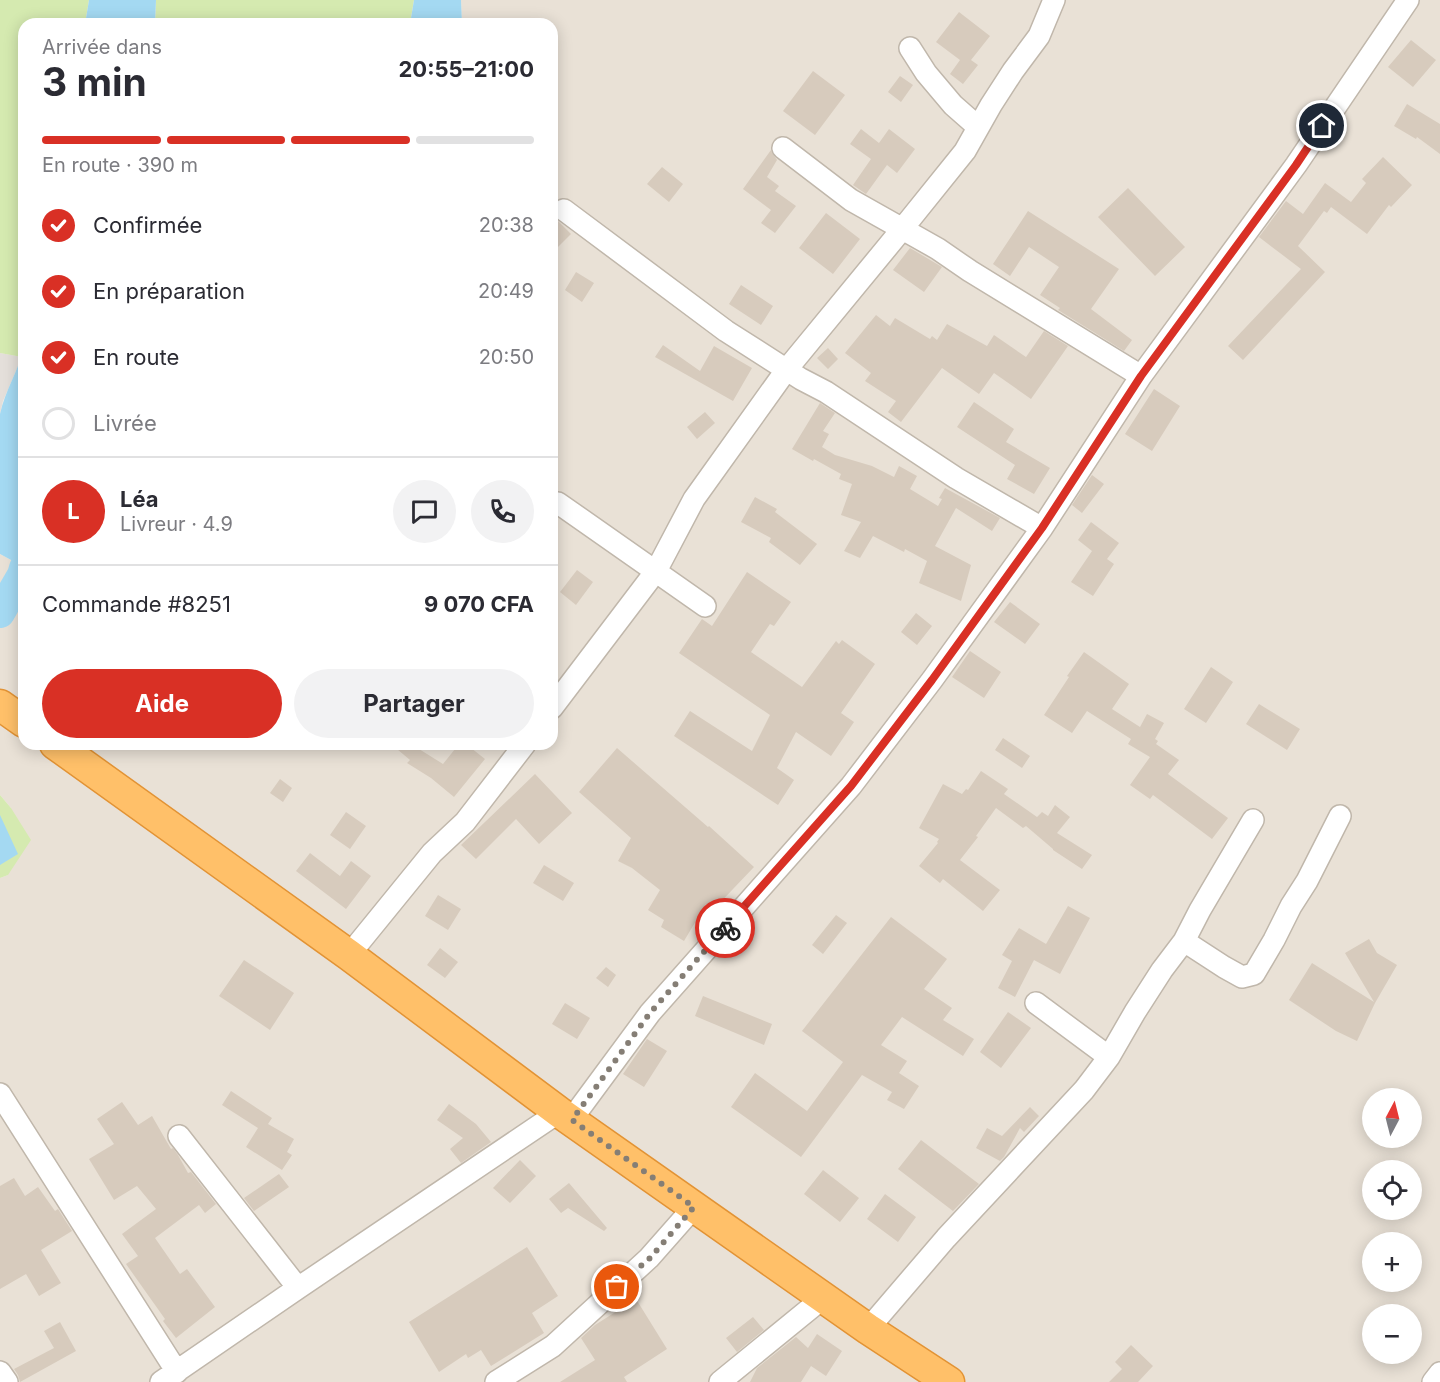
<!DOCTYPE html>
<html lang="fr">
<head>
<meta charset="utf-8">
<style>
  body { margin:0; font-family:Inter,sans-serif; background:#f2f2f3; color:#2b2b33; height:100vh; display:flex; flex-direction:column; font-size:22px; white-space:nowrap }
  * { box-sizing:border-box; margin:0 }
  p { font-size:20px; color:#7c7c81 }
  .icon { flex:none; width:33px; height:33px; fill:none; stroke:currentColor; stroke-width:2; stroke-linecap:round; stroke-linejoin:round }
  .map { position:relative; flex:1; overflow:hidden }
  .sheet { position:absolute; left:18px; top:18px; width:540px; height:732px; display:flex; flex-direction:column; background:#fff; border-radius:18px; box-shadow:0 3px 15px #0003 }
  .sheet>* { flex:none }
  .needle { width:39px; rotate:7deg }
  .tools { position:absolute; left:1362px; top:1088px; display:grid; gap:12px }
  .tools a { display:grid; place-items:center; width:60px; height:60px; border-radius:50%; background:#fff; box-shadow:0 3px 15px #0003; font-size:30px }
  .pin { position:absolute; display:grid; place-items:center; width:51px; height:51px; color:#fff; margin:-26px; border:3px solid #fff; border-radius:50%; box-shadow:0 2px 6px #0007 }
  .courier { position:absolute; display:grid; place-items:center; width:60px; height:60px; margin:-30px; border:4px solid #d93025; border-radius:50%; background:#fff; color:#222; box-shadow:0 2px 8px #0007 }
  .headline em { font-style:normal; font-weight:700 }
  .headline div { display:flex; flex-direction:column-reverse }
  .headline { display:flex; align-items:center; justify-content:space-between; height:102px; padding:0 24px }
  h1 { font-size:39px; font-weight:700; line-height:45px }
  .bar { display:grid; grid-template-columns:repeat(4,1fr); gap:9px 6px; align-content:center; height:72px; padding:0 24px }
  .bar i { height:8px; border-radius:4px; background:#e1e1e2 }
  .bar .current { background:#d93025 }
  .bar p { grid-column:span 4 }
  .line { display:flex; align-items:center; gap:15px; padding:0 24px; border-top:2px solid #e1e1e2 }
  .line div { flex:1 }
  .round { display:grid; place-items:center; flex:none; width:63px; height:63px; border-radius:32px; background:#f2f2f3 }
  ol { padding:0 24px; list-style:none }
  li { display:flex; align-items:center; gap:18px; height:66px }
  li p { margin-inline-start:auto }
  li .icon { padding:6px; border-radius:50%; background:#d93025; color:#fff; stroke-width:4 }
  li:last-child { color:#7c7c81 }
  li i { width:33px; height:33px; border:3px solid #e1e1e2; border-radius:50% }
  .action { display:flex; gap:12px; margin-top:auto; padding:12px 24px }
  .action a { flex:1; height:69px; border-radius:36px; background:#d93025; color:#fff; font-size:24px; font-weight:700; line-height:69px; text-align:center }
  .action a+a { background:#f2f2f3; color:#2b2b33 }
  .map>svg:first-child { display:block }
</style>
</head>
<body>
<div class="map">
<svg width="1440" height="1382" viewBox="0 0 1440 1382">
  <rect width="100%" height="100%" fill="#f5f0e9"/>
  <!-- residential -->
  <path fill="#e9e1d6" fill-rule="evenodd" d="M 461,0 L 1440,0 L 1440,1382 L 0,1382 L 0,878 L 8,875 L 11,808 L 0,795 L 0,554 L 24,567 L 24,744 L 552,744 L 552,24 L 462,24 ZM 1372,1098 L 1412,1098 L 1412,1137 L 1372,1137 ZM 1372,1170 L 1412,1170 L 1412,1209 L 1372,1209 ZM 1372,1242 L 1412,1242 L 1412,1281 L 1372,1281 ZM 1372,1314 L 1412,1314 L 1412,1353 L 1372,1353 Z"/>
  <!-- industrial -->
  <path fill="#e4dfda" d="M 0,353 L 22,357 L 3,401 L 0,414 Z"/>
  <!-- green -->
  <path fill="#d5eab0" d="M 0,0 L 89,0 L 85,24 L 24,24 L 24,348 L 22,357 L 0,353 Z
    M 156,0 L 414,0 L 410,24 L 155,24 Z
    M 0,795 L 11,808 L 31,840 L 8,875 L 0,878 Z"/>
  <!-- water -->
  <path fill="#a4d9f2" d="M 89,0 L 156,0 L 155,24 L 85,24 Z
    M 414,0 L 461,0 L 462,24 L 410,24 Z
    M 24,348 L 24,567 L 0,554 L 0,414 C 5,391 18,371 24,348 Z
    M 0,815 L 18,854 L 0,865 Z"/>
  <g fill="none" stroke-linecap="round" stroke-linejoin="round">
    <!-- river -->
    <path stroke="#a4d9f2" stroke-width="30" d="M 0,613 L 22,575 L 24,568"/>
  </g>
  <!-- building -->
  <path fill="#d7cbbd" d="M 959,12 L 990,36 L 971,60 L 978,65 L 963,84 L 950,74 L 960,60 L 936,42 Z
    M 1411,40 L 1436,60 L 1413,87 L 1388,67 Z
    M 813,71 L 845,95 L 815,135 L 783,111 Z
    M 900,76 L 913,85 L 901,102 L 888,92 Z
    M 1407,104 L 1440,124 L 1440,154 L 1417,137 L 1416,139 L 1394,126 Z
    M 861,129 L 879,143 L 889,129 L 915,149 L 897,173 L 887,165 L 866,194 L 853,185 L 871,159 L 850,144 Z
    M 771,150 L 772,153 L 777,160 L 767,177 L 779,186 L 775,191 L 796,206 L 775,233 L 761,223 L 771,210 L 743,189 Z
    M 1383,157 L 1412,185 L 1391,207 L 1389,205 L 1367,234 L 1331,207 L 1327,213 L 1324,211 L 1298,246 L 1325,272 L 1243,360 L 1228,346 L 1301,269 L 1259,237 L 1286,201 L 1303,214 L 1325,183 L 1351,202 L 1366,183 L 1362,179 Z
    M 662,167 L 683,184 L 669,202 L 647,184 Z
    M 1128,188 L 1185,247 L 1155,276 L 1098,217 Z
    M 1028,211 L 1119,269 L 1091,309 L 1132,340 L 1124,351 L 1058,310 L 1060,308 L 1040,295 L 1059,267 L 1029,247 L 1010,276 L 993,264 Z
    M 826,213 L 860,239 L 833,274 L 799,248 Z
    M 552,215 L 571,234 L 552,253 Z
    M 910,248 L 942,267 L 924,292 L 893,270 Z
    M 576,272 L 594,283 L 582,302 L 565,290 Z
    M 741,285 L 773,306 L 761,325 L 729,304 Z
    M 876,315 L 890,326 L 895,318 L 930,339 L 932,336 L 937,340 L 947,324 L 987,346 L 994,335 L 1026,357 L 1044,331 L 1068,346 L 1031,399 L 994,373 L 979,394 L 942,368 L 901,422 L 888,412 L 896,401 L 865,381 L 871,373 L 845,353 Z
    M 663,345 L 700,371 L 714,346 L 752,368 L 733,401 L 655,357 Z
    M 828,348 L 838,359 L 828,369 L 817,358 Z
    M 1154,389 L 1180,406 L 1152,451 L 1125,434 Z
    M 974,402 L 1014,429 L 1006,442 L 1050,468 L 1034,494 L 1007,479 L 1015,465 L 957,427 Z
    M 820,403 L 835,413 L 823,431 L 829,434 L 822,447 L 835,455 L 872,466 L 894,477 L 899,466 L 917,476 L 910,489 L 938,506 L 942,499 L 939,498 L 945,488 L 1000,518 L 992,531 L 956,508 L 935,546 L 971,565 L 961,601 L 919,583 L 927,561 L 905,549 L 904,552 L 873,536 L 860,558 L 844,551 L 861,522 L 841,515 L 852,484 L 839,479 L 841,474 L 814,459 L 813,461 L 792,449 Z
    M 705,412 L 715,423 L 697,439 L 687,427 Z
    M 1092,475 L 1104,484 L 1082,513 L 1072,505 Z
    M 755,497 L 777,509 L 775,512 L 817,544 L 800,565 L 769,542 L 771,538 L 741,522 Z
    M 1091,522 L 1119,543 L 1107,559 L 1114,564 L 1093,596 L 1071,582 L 1092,551 L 1078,540 Z
    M 577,570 L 593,582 L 576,605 L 560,592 Z
    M 747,572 L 791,602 L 774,626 L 770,624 L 751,652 L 802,687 L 836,641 L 839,644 L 842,640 L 875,664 L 841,713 L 854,722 L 831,756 L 796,732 L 777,768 L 794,780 L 778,805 L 674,736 L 690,711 L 752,751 L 770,715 L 679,653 L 702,619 L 712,626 Z
    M 1010,602 L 1040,624 L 1025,644 L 994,622 Z
    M 916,613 L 932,626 L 917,645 L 901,632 Z
    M 970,651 L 1001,672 L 984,698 L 952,677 Z
    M 1084,652 L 1129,684 L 1112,709 L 1140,727 L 1147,714 L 1164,723 L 1155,739 L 1158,741 L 1156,744 L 1179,760 L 1168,774 L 1228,818 L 1212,839 L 1153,795 L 1150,799 L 1130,785 L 1150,757 L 1128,744 L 1131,739 L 1087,711 L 1072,733 L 1044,715 L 1069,677 L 1067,676 Z
    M 1211,667 L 1233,682 L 1206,723 L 1184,709 Z
    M 1259,704 L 1300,729 L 1287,750 L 1246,724 Z
    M 1003,738 L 1030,756 L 1022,768 L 995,750 Z
    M 391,744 L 411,744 L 443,764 L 459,744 L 466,744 L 485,759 L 454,797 L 431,778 L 407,763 L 410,760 Z
    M 617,748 L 708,827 L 709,826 L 754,867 L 713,910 L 706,904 L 684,941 L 661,927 L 664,920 L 648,910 L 660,890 L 632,868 L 618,861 L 631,838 L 579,792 Z
    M 981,771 L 1008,789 L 1004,794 L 1037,817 L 1042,812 L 1048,816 L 1055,805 L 1070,817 L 1057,833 L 1092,855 L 1082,869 L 1053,850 L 1053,849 L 1026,826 L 1023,828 L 996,808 L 976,836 L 978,837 L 960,860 L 1000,890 L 983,911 L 943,879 L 940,883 L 919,866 L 938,843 L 937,842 L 939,839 L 919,828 L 943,784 L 962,794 L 966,789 L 968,790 Z
    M 535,774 L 572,813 L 539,844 L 516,819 L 476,859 L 461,845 Z
    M 280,779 L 292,788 L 283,802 L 270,793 Z
    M 346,812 L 366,826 L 350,849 L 330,835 Z
    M 310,853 L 340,876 L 351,861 L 371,876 L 346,909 L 296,871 Z
    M 544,865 L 574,883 L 563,901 L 533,883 Z
    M 438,895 L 461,909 L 448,930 L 425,916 Z
    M 1068,906 L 1090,918 L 1060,974 L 1034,960 L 1015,997 L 998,988 L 1012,961 L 1002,955 L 1019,928 L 1046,944 Z
    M 836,915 L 847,923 L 823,954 L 812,945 Z
    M 891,917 L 947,959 L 924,989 L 952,1008 L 943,1020 L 974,1039 L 963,1056 L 902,1017 L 881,1045 L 907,1061 L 899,1073 L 919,1086 L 904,1109 L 887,1100 L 892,1092 L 862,1075 L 801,1157 L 731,1107 L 755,1073 L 807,1111 L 843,1062 L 802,1031 Z
    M 1369,939 L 1377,953 L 1397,965 L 1375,1003 L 1357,1041 L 1336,1031 L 1289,1000 L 1312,963 L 1374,1002 L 1345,953 Z
    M 440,948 L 458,962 L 445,978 L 427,965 Z
    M 244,960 L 294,993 L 270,1030 L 219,996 Z
    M 606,967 L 616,975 L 608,987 L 596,978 Z
    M 703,996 L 772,1024 L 764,1045 L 695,1016 Z
    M 565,1003 L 590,1018 L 577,1039 L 552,1024 Z
    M 1008,1012 L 1031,1028 L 1001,1068 L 980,1052 Z
    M 647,1039 L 667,1051 L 644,1087 L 623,1074 Z
    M 231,1091 L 272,1118 L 268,1124 L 294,1139 L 287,1152 L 292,1155 L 282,1170 L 246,1147 L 258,1128 L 222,1105 Z
    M 122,1102 L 138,1125 L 152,1116 L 171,1149 L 173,1148 L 178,1155 L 188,1173 L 191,1172 L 216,1204 L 205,1213 L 199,1205 L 155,1238 L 180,1274 L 187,1269 L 215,1307 L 176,1338 L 163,1321 L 165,1319 L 126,1264 L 138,1256 L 122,1234 L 156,1209 L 137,1186 L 114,1200 L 89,1159 L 114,1144 L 97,1119 Z
    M 449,1104 L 476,1124 L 491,1142 L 461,1163 L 450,1149 L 463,1138 L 437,1120 Z
    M 1030,1107 L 1039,1116 L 1024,1132 L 1020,1128 L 1004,1157 L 1000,1161 L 976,1148 L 987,1128 L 1002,1136 Z
    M 921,1140 L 979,1184 L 953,1211 L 898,1169 Z
    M 520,1160 L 536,1176 L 510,1203 L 493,1188 Z
    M 823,1170 L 859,1198 L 840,1222 L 804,1194 Z
    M 279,1174 L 289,1187 L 254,1211 L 244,1198 Z
    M 14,1178 L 25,1196 L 38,1187 L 55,1211 L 58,1209 L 72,1231 L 41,1250 L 61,1283 L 39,1296 L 26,1274 L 0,1289 L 0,1186 Z
    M 569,1183 L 607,1228 L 604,1231 L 568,1208 L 561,1213 L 549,1199 Z
    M 885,1194 L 916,1217 L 898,1242 L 867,1219 Z
    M 527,1247 L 558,1296 L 532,1313 L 544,1333 L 491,1366 L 481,1350 L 468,1358 L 466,1354 L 439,1372 L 409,1322 Z
    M 636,1299 L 667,1349 L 624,1377 L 627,1382 L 560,1382 L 595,1360 L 581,1338 L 595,1325 Z
    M 753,1317 L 764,1330 L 737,1352 L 726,1338 Z
    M 60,1322 L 76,1351 L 20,1382 L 18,1375 L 14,1369 L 54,1348 L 44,1331 Z
    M 817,1334 L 842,1351 L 826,1376 L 811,1366 L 801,1382 L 750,1382 L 757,1368 L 796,1337 L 808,1348 Z
    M 1131,1345 L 1153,1366 L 1138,1382 L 1109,1382 L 1122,1369 L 1115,1362 Z"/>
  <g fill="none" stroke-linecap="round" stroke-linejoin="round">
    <!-- minor casing -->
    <g stroke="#c0b7ab" stroke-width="24">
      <path id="minor" d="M 910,48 L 926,73 L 953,105 L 978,127
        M 783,148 L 851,200 L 938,249 L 970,271 L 1141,376
        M 564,210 L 726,331 L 801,379 L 826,392 L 956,478 L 1042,528
        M 558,503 L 705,606
        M 552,708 L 656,571 L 694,499 L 787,369 L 903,228 L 965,151 L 991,105 L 1013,71 L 1039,36 L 1054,0
        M 1184,941 L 1224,967 L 1242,977 L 1254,974 L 1274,940 L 1291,906 L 1307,881 L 1340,816
        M 349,955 L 432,853 L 465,822 L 525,744
        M 1036,1003 L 1109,1057
        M 0,1094 L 177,1372
        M 571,1120 L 650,1013 L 851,786 L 932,680 L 1042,528 L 1141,376 L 1296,165 L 1408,0
        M 179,1136 L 298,1288
        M 868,1329 L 946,1238 L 1084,1090 L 1109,1057 L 1135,1012 L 1162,970 L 1184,941 L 1200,910 L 1253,820
        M 0,1372 L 7,1382
        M 161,1382 L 298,1288 L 559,1112
        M 496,1382 L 553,1346 L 649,1258 L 694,1207
        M 720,1382 L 823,1298
        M 1433,1382 L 1440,1373"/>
    </g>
    <!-- highway casing -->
    <g stroke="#e29335" stroke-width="33">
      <path id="highway" d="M 0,705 L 24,722
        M 55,744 L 349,955 L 559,1112 L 868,1329 L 949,1382"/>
    </g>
    <!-- minor -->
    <use href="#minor" stroke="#fff" stroke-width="21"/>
    <!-- highway -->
    <use href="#highway" stroke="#ffc069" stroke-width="30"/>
  </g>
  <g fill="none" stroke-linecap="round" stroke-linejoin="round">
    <!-- done -->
    <path stroke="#857e75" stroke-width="6" stroke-dasharray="0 10.8" d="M 617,1287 L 650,1258 L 694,1207 L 572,1120 L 650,1013 L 725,928"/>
    <!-- route -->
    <path stroke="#d93025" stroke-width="8" d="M 725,928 L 851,786 L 932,680 L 1042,528 L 1141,376 L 1296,165 L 1322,126"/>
  </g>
</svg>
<div class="tools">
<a><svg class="needle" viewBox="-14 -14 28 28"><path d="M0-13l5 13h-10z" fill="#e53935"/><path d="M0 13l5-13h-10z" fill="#7c7c81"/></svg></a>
<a><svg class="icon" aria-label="locate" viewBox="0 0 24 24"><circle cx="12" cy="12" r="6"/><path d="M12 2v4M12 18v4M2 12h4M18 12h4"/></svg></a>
<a>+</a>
<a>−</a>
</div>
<div class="pin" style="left:617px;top:1287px;background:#ea580c"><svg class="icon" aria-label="bag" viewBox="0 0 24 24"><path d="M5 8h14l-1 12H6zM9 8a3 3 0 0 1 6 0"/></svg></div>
<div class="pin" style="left:1322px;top:126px;background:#1f2937"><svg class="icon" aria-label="home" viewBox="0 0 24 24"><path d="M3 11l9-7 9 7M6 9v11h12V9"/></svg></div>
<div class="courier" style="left:725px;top:928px"><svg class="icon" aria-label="bike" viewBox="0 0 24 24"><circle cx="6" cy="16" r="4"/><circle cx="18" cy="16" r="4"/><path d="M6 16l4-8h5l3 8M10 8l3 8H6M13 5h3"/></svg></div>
<section class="sheet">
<div class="headline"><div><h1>3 min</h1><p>Arrivée dans</p></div><em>20:55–21:00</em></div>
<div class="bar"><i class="current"></i><i class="current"></i><i class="current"></i><i></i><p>En route · 390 m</p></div>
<ol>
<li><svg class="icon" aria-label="check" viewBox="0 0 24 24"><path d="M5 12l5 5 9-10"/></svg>Confirmée<p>20:38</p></li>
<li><svg class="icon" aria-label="check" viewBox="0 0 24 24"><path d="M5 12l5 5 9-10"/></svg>En préparation<p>20:49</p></li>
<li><svg class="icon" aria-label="check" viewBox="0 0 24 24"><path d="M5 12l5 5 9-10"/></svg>En route<p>20:50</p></li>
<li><i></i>Livrée</li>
</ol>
<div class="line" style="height:108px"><b class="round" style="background:#d93025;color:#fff">L</b><div><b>Léa</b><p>Livreur · 4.9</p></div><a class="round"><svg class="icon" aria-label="chat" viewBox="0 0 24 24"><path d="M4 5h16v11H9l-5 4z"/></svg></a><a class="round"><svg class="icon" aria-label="phone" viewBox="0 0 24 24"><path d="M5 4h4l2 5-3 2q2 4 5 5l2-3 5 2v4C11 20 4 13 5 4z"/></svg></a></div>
<div class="line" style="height:78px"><div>Commande #8251</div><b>9 070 CFA</b></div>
<div class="action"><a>Aide</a><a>Partager</a></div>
</section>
</div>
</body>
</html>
